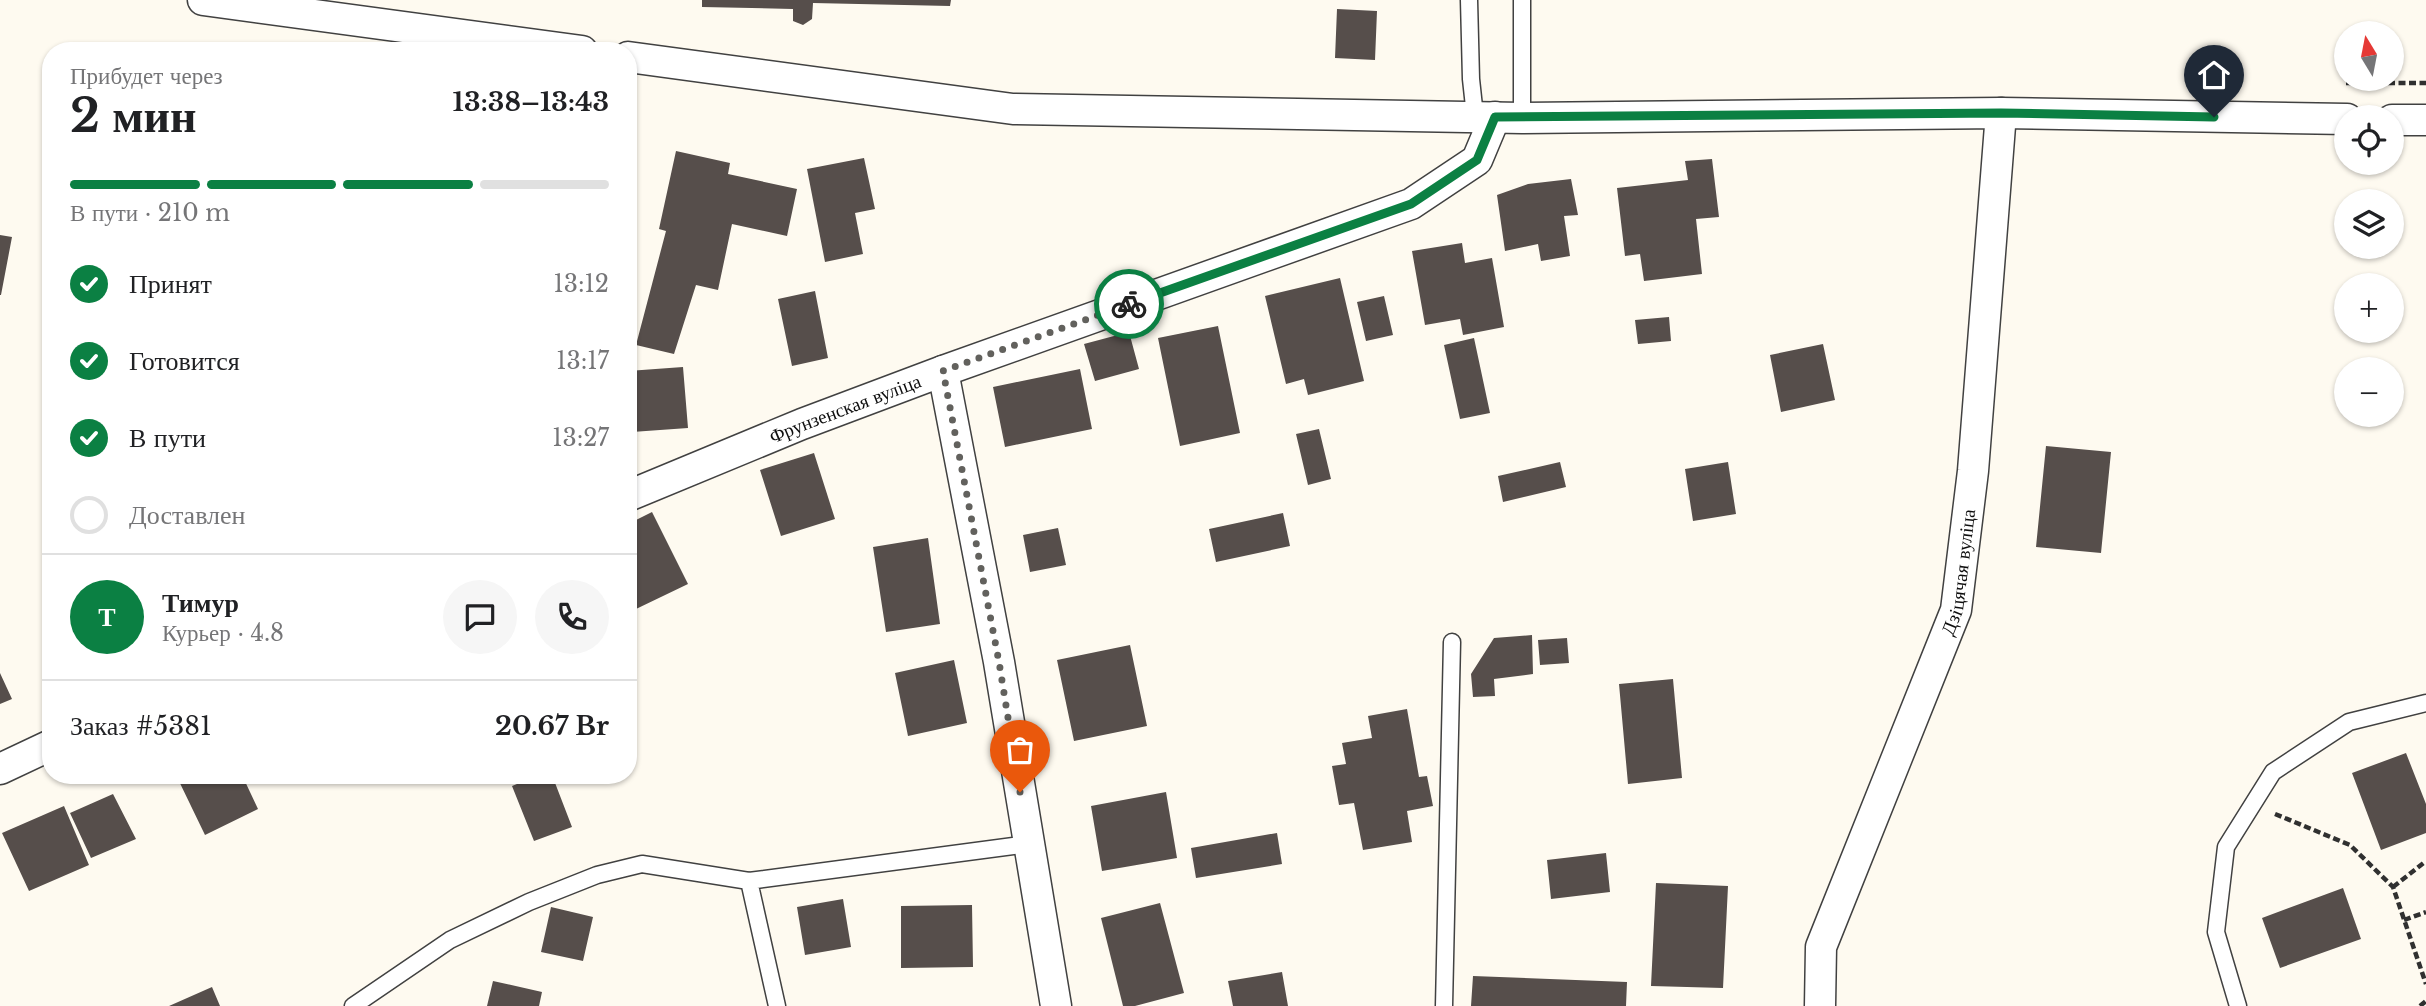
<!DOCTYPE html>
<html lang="ru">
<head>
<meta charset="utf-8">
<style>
  body { margin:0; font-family:"Libre Baskerville",serif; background:#f6f6f6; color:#202124; height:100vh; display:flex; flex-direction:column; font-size:26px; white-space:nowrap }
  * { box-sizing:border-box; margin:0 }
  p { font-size:23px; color:#757577 }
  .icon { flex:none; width:38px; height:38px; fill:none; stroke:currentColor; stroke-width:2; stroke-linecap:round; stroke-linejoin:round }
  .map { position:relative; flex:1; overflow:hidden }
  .side { position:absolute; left:42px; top:42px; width:595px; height:742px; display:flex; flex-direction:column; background:#fff; border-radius:28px; box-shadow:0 2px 5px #0004 }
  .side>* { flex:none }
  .needle { width:46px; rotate:350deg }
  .buttons { position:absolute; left:2334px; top:21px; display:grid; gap:14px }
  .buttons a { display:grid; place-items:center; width:70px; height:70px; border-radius:50%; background:#fff; box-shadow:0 2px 5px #0004; font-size:35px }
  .pin { position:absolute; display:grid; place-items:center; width:60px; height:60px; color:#fff; margin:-72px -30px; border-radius:50% 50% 50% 0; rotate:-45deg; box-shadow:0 0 7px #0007 }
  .pin .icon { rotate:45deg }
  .courier { position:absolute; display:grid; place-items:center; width:70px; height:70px; margin:-35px; border:5px solid #0b8043; border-radius:50%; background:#fff; color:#222; box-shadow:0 2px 9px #0007 }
  .headline em { font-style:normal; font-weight:700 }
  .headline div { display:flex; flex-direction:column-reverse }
  .headline { display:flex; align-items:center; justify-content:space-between; height:119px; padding:0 28px }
  h1 { font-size:46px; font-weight:700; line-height:52px }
  .bar { display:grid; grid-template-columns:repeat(4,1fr); gap:10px 7px; align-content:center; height:84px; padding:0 28px }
  .bar i { height:9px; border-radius:5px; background:#e0e0e0 }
  .bar .active { background:#0b8043 }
  .bar p { grid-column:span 4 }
  .line { display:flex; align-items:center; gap:18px; padding:0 28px; border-top:2px solid #e0e0e0 }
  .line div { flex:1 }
  .round { display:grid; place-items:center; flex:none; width:74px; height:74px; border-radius:37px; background:#f6f6f6 }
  ol { padding:0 28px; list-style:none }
  li { display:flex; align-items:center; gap:21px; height:77px }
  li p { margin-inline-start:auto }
  li .icon { padding:7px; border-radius:50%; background:#0b8043; color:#fff; stroke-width:4 }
  li:last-child { color:#757577 }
  li i { width:38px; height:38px; border:4px solid #e0e0e0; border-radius:50% }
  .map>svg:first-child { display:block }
</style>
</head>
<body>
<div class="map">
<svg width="2426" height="1006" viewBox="0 0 2426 1006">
  <rect width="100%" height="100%" fill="#fefaf0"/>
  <!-- building -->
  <path fill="#564e4b" d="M 702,0 L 951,0 L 950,6 L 813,3 L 812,19 L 803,25 L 793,21 L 793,9 L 702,7 Z
    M 1337,9 L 1377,11 L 1375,60 L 1335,58 Z
    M 676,151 L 730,163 L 728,174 L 797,189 L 787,236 L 732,224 L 718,290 L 696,285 L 674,354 L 636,345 L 666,231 L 659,229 Z
    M 864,158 L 875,209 L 855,213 L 863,254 L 825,262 L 807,169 Z
    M 1712,159 L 1719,217 L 1696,219 L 1702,274 L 1644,281 L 1640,254 L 1625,256 L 1617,188 L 1688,180 L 1685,161 Z
    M 1571,179 L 1578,215 L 1564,216 L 1570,256 L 1541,261 L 1538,244 L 1505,251 L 1497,195 L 1528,184 Z
    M 0,235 L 12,237 L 1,295 L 0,295 Z
    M 1462,243 L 1465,263 L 1492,258 L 1504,327 L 1463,335 L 1460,319 L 1425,325 L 1412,251 Z
    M 1340,278 L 1364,381 L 1308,395 L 1304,379 L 1286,384 L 1265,296 Z
    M 815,291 L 828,358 L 792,366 L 778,299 Z
    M 1384,296 L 1393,335 L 1366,341 L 1357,302 Z
    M 1669,317 L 1671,341 L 1638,344 L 1635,320 Z
    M 1218,326 L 1240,433 L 1180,446 L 1158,338 Z
    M 1129,332 L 1139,369 L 1095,381 L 1084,344 Z
    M 1474,338 L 1490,413 L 1460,419 L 1444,345 Z
    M 1823,344 L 1835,400 L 1781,412 L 1770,355 Z
    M 683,367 L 688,428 L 632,432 L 628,371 Z
    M 1080,369 L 1092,429 L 1005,447 L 993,387 Z
    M 1319,429 L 1331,479 L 1308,485 L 1296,434 Z
    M 2046,446 L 2111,452 L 2101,553 L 2036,547 Z
    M 814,453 L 835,519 L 781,536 L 760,470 Z
    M 1560,462 L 1566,487 L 1503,502 L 1498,476 Z
    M 1728,462 L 1736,514 L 1693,521 L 1685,469 Z
    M 652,512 L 688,584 L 636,609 L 628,595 L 628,524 Z
    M 1283,513 L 1290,546 L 1216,562 L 1209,529 Z
    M 1058,528 L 1066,565 L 1030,572 L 1023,535 Z
    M 928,538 L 940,624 L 886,632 L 873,547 Z
    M 1532,635 L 1533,674 L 1494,679 L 1495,696 L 1473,697 L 1471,674 L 1494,638 Z
    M 1567,638 L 1569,663 L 1540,665 L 1538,640 Z
    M 1130,645 L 1147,726 L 1074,741 L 1057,660 Z
    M 954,660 L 967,723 L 908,736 L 895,673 Z
    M 0,673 L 12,699 L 0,704 Z
    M 1673,679 L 1682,778 L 1628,784 L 1619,684 Z
    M 1407,709 L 1419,777 L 1427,776 L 1433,806 L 1407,811 L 1412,842 L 1363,850 L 1354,803 L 1339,805 L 1332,766 L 1346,764 L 1342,743 L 1372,738 L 1368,716 Z
    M 2406,753 L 2426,804 L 2426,833 L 2381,850 L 2352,773 Z
    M 176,775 L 242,775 L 258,809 L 205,835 Z
    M 539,775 L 552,775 L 572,827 L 534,841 L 512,786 Z
    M 1166,792 L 1177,858 L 1102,871 L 1091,806 Z
    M 113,794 L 136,839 L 91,858 L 70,813 Z
    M 64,806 L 89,865 L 29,891 L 2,833 Z
    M 1277,833 L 1282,864 L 1196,878 L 1191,848 Z
    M 1606,853 L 1610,892 L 1551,899 L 1547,860 Z
    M 1656,883 L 1728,886 L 1723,988 L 1651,986 Z
    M 2343,888 L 2361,939 L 2280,968 L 2262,918 Z
    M 843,899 L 851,947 L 805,955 L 797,907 Z
    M 1160,903 L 1184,993 L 1135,1006 L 1123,1006 L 1101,918 Z
    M 972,905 L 973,967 L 901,968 L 901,906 Z
    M 551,907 L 593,917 L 583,961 L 541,952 Z
    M 1282,972 L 1288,1006 L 1233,1006 L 1228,981 Z
    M 1473,976 L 1627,982 L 1626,1006 L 1471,1006 Z
    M 493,981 L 542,992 L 539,1006 L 487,1006 Z
    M 212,987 L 220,1006 L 169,1006 Z"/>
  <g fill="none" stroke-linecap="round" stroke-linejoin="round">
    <!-- lane casing -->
    <g stroke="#414141" stroke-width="19">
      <path id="lane" d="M 1469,0 L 1471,79 L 1475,116
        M 1522,118 L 1522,0
        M 749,881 L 1028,844
        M 353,1006 L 450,940 L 529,902 L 597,875 L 642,864 L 749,881 L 777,1006
        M 1444,1006 L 1452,642
        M 2238,1006 L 2216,932 L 2226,847 L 2273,772 L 2349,722 L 2426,703"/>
    </g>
    <!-- street casing -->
    <g stroke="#414141" stroke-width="33">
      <g id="street">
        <path d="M 203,0 L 582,51"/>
        <path d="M 628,57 L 1013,109 L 1522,118 L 2001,113 L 2347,119"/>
        <path d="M 2392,120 L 2426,120"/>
        <path d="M 943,371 L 999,662 L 1056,1006"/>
        <path id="s1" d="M 628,496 L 802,424 L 943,371 L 1411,204 L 1477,160 L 1495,117"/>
        <path d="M 0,769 L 51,745"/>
        <path id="s2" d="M 1820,1006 L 1821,947 L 1956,610 L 1973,471 L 2001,113"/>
      </g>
    </g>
    <!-- path -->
    <path stroke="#303030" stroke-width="4.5" stroke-dasharray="7 3.5" stroke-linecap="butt" d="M 2346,83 L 2426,83
      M 2275,814 L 2350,845 L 2393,887 L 2426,984
      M 2393,887 L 2426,861
      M 2404,920 L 2426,912
      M 2420,1006 L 2426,1001"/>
    <!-- lane -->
    <use href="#lane" stroke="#fff" stroke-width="16"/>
    <!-- street -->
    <use href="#street" stroke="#fff" stroke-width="30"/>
  </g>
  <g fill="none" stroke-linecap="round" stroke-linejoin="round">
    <!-- done -->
    <path stroke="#62615d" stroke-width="7" stroke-dasharray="0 12.6" d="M 1020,792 L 999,662 L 943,371 L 1129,304"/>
    <!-- route -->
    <path stroke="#0b8043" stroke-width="9" d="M 1129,304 L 1411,204 L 1477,160 L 1495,117 L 2001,113 L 2214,117"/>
  </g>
  <g text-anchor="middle" stroke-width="7" stroke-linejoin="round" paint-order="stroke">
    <!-- street labels -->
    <g font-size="19" fill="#0e0e0e" stroke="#fff">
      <text dy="7" stroke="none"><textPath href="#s1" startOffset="234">Фрунзенская вуліца</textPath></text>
      <text dy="7" stroke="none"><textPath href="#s2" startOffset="460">Дзіцячая вуліца</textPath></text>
    </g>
  </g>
</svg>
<div class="buttons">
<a><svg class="needle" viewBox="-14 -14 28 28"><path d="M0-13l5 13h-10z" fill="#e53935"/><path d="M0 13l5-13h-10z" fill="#757577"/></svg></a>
<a><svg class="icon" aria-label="locate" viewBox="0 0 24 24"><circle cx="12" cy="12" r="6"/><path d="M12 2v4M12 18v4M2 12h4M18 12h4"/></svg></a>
<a><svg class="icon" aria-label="layers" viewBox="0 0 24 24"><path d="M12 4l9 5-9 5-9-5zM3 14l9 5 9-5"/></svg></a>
<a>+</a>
<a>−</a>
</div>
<div class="pin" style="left:1020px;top:792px;background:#ea580c"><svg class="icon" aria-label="bag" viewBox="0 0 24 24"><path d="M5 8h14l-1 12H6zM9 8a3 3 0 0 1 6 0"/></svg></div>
<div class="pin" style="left:2214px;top:117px;background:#1f2937"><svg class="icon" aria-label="home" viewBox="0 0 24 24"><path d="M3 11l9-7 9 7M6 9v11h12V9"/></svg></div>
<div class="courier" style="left:1129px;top:304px"><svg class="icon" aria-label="bike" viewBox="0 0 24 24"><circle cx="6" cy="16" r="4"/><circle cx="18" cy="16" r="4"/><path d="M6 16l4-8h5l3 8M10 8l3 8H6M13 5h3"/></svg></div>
<section class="side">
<div class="headline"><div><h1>2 мин</h1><p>Прибудет через</p></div><em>13:38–13:43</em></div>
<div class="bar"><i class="active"></i><i class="active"></i><i class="active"></i><i></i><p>В пути · 210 m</p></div>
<ol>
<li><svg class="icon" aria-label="check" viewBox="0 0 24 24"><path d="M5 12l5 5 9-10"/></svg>Принят<p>13:12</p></li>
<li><svg class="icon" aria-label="check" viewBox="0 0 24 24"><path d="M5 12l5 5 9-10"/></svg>Готовится<p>13:17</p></li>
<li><svg class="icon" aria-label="check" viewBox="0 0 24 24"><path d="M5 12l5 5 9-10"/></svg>В пути<p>13:27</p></li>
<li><i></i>Доставлен</li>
</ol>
<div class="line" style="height:126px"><b class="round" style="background:#0b8043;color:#fff">Т</b><div><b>Тимур</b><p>Курьер · 4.8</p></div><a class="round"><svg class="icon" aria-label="chat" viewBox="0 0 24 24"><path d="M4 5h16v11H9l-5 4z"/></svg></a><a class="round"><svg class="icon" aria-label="phone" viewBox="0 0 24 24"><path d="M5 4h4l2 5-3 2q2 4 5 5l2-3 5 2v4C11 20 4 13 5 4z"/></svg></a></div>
<div class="line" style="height:91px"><div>Заказ #5381</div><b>20.67 Br</b></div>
</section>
</div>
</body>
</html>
